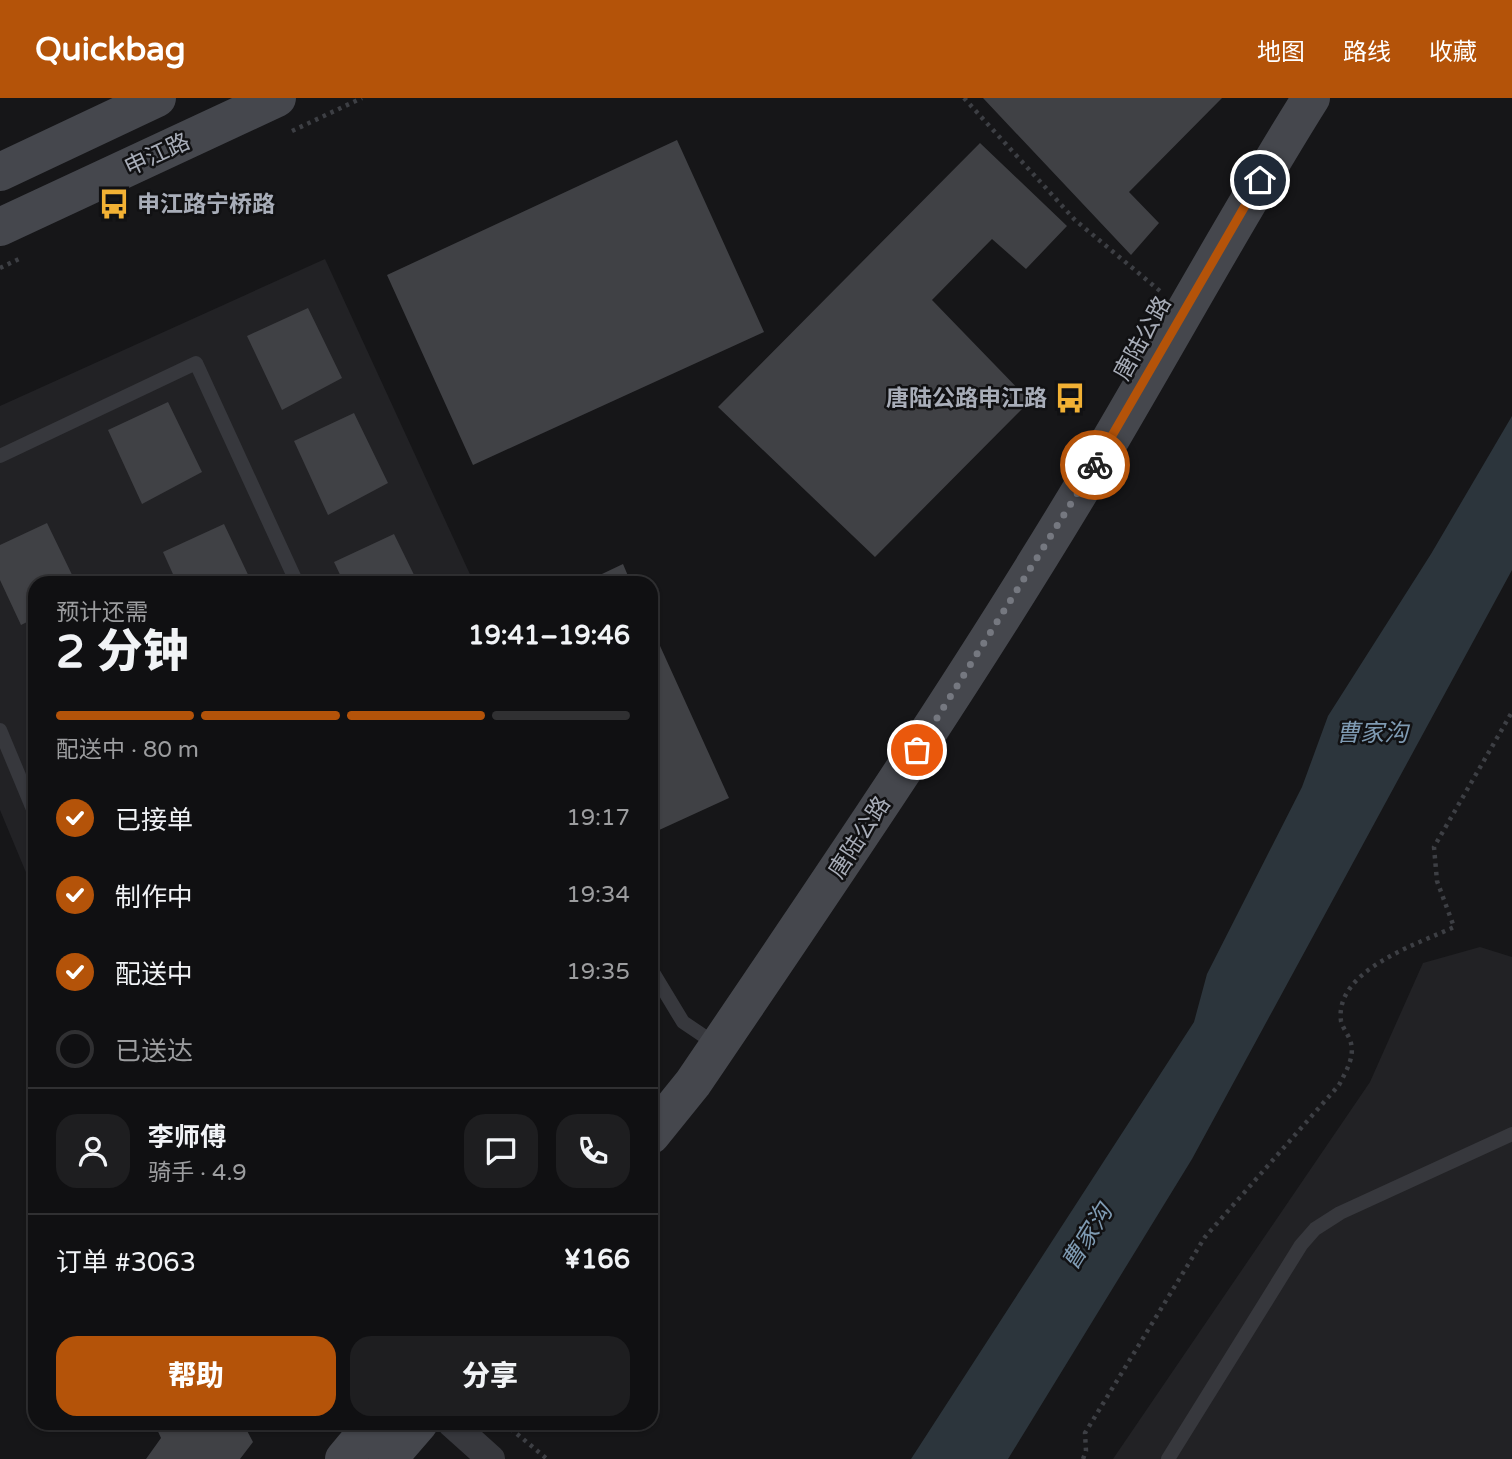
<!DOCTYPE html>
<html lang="zh">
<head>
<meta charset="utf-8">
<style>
  body { margin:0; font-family:"Varela Round","Noto Sans SC",sans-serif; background:#1e1e20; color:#f1f3f6; height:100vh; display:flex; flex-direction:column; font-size:26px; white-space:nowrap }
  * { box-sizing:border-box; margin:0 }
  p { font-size:23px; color:#9c9d9f }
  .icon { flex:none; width:38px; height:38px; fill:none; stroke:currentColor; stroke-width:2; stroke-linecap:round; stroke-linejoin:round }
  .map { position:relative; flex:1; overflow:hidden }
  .drawer { position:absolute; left:28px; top:478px; width:630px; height:854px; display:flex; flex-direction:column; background:#101012; border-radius:21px; box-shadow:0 2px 5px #0004,0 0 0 2px #303032 }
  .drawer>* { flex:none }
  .pin { position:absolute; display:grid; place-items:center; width:60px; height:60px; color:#fff; margin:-30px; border:4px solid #fff; border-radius:50%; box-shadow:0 2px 7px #0007 }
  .courier { position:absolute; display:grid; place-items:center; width:70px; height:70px; margin:-35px; border:5px solid #b45309; border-radius:50%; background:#fff; color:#222; box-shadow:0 2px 9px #0007 }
  .head em { font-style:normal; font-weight:800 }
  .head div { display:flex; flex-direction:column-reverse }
  .head { display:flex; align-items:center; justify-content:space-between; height:119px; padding:0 28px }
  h1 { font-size:46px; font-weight:800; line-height:52px }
  .bar { display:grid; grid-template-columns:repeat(4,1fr); gap:10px 7px; align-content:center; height:84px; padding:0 28px }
  .bar i { height:9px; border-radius:5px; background:#303032 }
  .bar .on { background:#b45309 }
  .bar p { grid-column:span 4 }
  .line { display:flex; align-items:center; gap:18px; padding:0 28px; border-top:2px solid #303032 }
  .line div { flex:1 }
  .round { display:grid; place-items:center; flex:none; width:74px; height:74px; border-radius:21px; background:#1e1e20 }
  ol { padding:0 28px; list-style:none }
  li { display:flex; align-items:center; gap:21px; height:77px }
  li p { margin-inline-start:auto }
  li .icon { padding:7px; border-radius:50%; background:#b45309; color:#fff; stroke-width:4 }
  li:last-child { color:#9c9d9f }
  li i { width:38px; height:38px; border:4px solid #303032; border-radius:50% }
  .action { display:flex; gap:14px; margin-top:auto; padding:14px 28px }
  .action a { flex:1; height:80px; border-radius:21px; background:#b45309; color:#fff; font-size:28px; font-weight:800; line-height:80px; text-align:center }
  .action a+a { background:#1e1e20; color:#f1f3f6 }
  header { display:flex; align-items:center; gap:42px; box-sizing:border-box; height:98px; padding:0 35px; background:#b45309; color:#fff }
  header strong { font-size:33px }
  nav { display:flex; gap:38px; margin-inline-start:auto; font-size:24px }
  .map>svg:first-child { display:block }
</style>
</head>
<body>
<header>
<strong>Quickbag</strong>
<nav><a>地图</a><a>路线</a><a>收藏</a></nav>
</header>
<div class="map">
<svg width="1512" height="1361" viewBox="0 0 1512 1361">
  <rect width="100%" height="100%" fill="#161618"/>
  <!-- built -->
  <path fill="#222225" d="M 325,161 L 474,485 L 35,485 L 35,796 L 0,712 L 0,308 Z
    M 1480,849 L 1512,859 L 1512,1361 L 1113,1361 L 1370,984 L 1423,865 Z"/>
  <!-- water -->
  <path fill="#2c353c" d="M 1512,318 L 1512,472 L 1192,1061 L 1008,1361 L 911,1361 L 1194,924 L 1207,876 L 1302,689 L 1328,618 L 1431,456 Z"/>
  <!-- building -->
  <path fill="#404145" d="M 983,0 L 1222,0 L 1129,94 L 1159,125 L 1131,157 Z
    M 677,42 L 764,234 L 473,367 L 387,177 Z
    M 980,45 L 1067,128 L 1026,171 L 992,141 L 932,202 L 1030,303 L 875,459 L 718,309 Z
    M 308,210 L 342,280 L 282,312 L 247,238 Z
    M 168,304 L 202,374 L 142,406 L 108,332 Z
    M 354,315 L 388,385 L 328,417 L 294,343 Z
    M 47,425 L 76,485 L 35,485 L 35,520 L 21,527 L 0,482 L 0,447 Z
    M 224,426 L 252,485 L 177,485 L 163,454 Z
    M 394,436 L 418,485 L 344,485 L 334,464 Z
    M 623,466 L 631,485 L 583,485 Z
    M 651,528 L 729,700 L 657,733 L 651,721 Z
    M 154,1325 L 243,1325 L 253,1344 L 240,1361 L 146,1361 L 161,1340 Z"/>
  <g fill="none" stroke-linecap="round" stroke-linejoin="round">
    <!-- path -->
    <path stroke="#3d3f44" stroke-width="4.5" stroke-dasharray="3.5 5" stroke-linecap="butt" d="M 964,0 L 1075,122 L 1160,193
      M 292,33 L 362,0
      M 0,170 L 21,160
      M 504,1325 L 547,1361
      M 1083,1361 L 1086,1353 L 1085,1335 L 1205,1139 L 1339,987 C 1346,973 1356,958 1350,942 C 1348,936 1342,929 1341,923 C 1334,872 1418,846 1454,829 L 1437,783 L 1434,749 L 1512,614"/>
    <!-- service -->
    <path stroke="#37383d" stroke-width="14" d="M 0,358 L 196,265 L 297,485
      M 0,632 L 35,716
      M 651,871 L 683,924 L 717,947
      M 1168,1361 L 1301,1147 L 1315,1131 L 1340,1115 L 1512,1036"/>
    <!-- minor -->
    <path stroke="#37383d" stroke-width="28" d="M 451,1325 L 491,1361"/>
    <!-- secondary -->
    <path stroke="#45474d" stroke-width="38" d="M 0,74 L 157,0
      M 0,129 L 277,0
      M 651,1037 L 693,985 C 828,786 963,588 1086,383 C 1162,256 1232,126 1311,0
      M 344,1361 L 374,1325
      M 388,1361 L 419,1325"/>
  </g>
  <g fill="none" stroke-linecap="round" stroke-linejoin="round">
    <!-- done -->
    <path stroke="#757880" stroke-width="7" stroke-dasharray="0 12.6" d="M 917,652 L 1095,367"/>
    <!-- route -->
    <path stroke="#b45309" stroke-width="9" d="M 1095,367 L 1260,82"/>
  </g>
  <!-- icons -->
  <defs>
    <g id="bus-bare" transform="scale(2.415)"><path d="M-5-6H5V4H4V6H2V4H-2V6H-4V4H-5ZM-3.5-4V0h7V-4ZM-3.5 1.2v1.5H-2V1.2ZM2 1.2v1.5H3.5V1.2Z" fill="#f2b134" stroke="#111113" stroke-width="2.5" paint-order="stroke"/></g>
  </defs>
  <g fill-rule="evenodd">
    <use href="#bus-bare" x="114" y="106"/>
    <use href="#bus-bare" x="1070" y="300"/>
  </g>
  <g text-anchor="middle" stroke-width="5" stroke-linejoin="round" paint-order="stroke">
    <!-- street labels -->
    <g font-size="23" fill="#a8adb8" stroke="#111113">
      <text transform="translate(157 56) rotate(-25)" y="8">申江路</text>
      <text transform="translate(1142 240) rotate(-61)" y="8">唐陆公路</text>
      <text transform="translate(859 739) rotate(-57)" y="8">唐陆公路</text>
    </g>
    <!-- poi labels -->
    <g font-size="23" font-weight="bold" fill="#a8adb8" stroke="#111113" text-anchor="start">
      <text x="137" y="114">申江路宁桥路</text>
      <text x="1047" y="308" text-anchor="end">唐陆公路申江路</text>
    </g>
    <!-- water labels -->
    <g font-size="24" font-style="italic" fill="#7f9bb3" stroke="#111113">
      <text x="1372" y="643">曹家沟</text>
      <text transform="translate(1087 1139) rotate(-58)" y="8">曹家沟</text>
    </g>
  </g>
</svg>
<div class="pin" style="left:917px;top:652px;background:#ea580c"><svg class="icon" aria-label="bag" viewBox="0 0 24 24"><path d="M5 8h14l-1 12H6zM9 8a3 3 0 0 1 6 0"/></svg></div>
<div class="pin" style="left:1260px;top:82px;background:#1f2937"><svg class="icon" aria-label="home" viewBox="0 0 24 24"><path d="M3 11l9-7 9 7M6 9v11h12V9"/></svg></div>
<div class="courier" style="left:1095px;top:367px"><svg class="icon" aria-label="bike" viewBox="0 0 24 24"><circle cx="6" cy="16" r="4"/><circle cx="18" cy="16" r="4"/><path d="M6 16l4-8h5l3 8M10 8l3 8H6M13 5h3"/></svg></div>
<section class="drawer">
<div class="head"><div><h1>2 分钟</h1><p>预计还需</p></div><em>19:41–19:46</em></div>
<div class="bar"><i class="on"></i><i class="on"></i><i class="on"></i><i></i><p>配送中 · 80 m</p></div>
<ol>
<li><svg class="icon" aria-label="check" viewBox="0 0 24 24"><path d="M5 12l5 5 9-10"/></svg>已接单<p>19:17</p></li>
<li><svg class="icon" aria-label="check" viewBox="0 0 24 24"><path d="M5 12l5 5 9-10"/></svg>制作中<p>19:34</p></li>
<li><svg class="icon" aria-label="check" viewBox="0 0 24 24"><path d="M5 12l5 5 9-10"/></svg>配送中<p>19:35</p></li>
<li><i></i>已送达</li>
</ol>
<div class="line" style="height:126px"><a class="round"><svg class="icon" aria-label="person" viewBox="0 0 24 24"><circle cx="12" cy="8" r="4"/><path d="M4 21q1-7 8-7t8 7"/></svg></a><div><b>李师傅</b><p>骑手 · 4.9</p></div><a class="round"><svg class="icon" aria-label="chat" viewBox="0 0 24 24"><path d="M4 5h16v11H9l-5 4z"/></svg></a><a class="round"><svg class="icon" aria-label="phone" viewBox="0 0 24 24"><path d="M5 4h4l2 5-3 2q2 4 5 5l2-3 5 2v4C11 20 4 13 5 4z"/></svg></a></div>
<div class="line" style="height:91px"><div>订单 #3063</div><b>¥166</b></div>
<div class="action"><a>帮助</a><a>分享</a></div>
</section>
</div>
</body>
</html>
